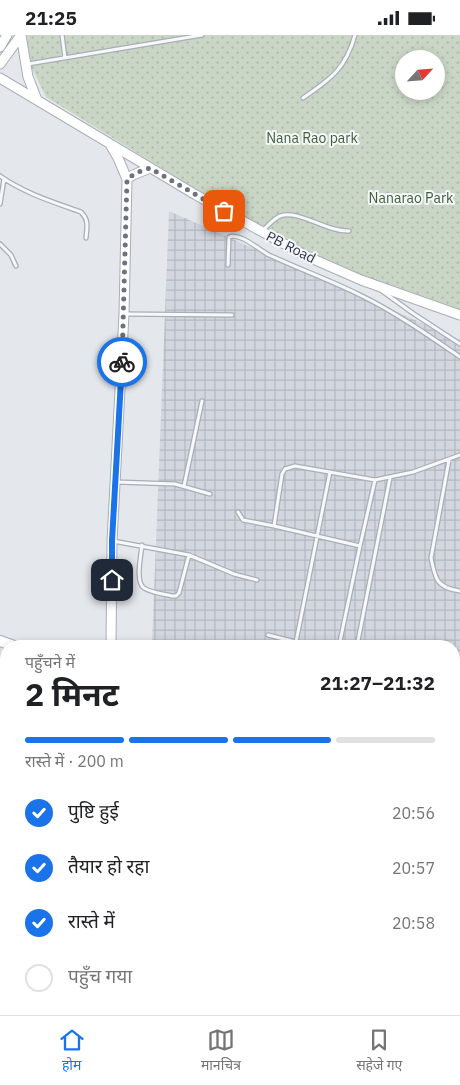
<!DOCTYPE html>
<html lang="hi">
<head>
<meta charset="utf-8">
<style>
  body { margin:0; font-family:"IBM Plex Sans","Noto Sans Devanagari",sans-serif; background:#f2f2f2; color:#202124; height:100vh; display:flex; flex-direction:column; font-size:19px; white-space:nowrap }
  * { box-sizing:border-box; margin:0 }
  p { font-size:16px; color:#757577 }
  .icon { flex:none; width:28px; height:28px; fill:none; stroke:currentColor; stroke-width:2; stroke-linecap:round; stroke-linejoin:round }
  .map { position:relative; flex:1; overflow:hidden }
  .drawer { position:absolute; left:0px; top:605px; width:460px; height:375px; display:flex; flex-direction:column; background:#fff; border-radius:20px 20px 0 0; box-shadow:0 2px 8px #0003 }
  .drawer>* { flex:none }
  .needle { width:32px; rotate:64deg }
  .controls { position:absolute; left:395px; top:15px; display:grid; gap:10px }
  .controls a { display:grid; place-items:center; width:50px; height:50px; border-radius:50%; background:#fff; box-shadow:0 2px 8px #0003; font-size:25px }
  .pin { position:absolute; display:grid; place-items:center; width:42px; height:42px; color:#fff; margin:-21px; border-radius:10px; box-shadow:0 2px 8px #0006 }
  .courier { position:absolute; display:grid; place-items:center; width:50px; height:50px; margin:-25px; border:4px solid #1a73e8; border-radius:50%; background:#fff; color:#222; box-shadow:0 1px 6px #0007 }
  .summary em { font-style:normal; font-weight:700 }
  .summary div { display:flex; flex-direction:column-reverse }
  .summary { display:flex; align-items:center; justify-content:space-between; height:85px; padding:0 25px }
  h1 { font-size:32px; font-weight:700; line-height:38px }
  .bar { display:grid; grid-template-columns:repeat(4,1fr); gap:8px 5px; align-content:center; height:60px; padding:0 25px }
  .bar i { height:6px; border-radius:4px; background:#e0e0e0 }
  .bar .current { background:#1a73e8 }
  .bar p { grid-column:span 4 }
  ol { padding:0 25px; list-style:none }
  li { display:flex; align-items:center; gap:15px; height:55px }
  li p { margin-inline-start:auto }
  li .icon { padding:5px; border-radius:50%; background:#1a73e8; color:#fff; stroke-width:4 }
  li:last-child { color:#757577 }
  li i { width:28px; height:28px; border:2px solid #e0e0e0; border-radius:50% }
  .status { display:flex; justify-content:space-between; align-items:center; height:35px; padding:0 25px; background:#fff; direction:ltr }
  .status svg { height:14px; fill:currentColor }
  .menu { display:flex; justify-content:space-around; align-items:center; height:70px; border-top:1px solid #e0e0e0; background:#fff; font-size:14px; color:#757577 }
  .menu a { display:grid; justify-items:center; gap:2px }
  .menu .current { color:#1a73e8 }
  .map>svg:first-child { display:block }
</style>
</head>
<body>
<div class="status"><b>21:25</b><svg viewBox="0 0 49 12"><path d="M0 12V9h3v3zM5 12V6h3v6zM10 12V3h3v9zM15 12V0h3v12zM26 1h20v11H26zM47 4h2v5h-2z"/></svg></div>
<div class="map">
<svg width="460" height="980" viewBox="0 0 460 980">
  <defs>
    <pattern id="industrial-grid" width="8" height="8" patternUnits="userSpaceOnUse" patternTransform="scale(1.25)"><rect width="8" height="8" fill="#d2d6de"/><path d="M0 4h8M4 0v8" fill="none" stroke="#b4b8c0"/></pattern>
    <pattern id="park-dots" width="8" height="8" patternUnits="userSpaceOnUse" patternTransform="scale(1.25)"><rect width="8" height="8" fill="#c9d6c5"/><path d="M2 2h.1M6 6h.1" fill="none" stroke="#adb8ab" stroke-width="1.8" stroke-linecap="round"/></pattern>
  </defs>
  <rect width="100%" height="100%" fill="#e4e7ec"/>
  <!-- built -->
  <path fill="#d2d6de" d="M 0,739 L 6,739 L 6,798 L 0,848 Z"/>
  <!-- industrial -->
  <path fill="url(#industrial-grid)" d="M 169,176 L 460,305 L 460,690 L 454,689 L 454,611 L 160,611 L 152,609 Z"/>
  <!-- park -->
  <path fill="url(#park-dots)" fill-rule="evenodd" d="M 27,0 L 460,0 L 460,279 L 309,223 L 46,62 L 30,29 ZM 404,24 L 436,24 L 436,56 L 404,56 Z"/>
  <!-- pitch -->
  <path fill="#c9d6c5" d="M 308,974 L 413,974 L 419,980 L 303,980 Z"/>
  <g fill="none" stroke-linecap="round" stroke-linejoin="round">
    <!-- lane casing -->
    <g stroke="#a9aeb7" stroke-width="5.5">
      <path id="lane" d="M 62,0 L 65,23
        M 28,29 L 202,0
        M 303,63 C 331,44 346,33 355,0
        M 0,141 C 24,158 53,167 81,177 C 89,185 87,192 86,203
        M 0,169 L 4,144
        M 262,196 C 268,191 273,184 280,181 C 298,174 326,197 349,196
        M 0,209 L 11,220 L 16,231
        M 228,230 L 229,202 C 240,197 259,215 269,220 C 299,234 330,245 360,260 C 395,277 428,300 460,322
        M 382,256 L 414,279 L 460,309
        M 125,279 L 232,280
        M 449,425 L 431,523 C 435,544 437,553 460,556
        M 375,445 L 360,511 L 274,491 L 282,439 L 285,434 L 295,431 L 375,445 L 413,437 L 460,420
        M 116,447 L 175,449 L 210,459
        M 184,451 L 202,366
        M 238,477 L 243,485 L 274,491
        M 113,506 L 189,520 L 234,539 L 257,545
        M 142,510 C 141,521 135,547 144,553 C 152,558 164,559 172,561 L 176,561 L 179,558 L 189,520
        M 268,600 L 296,607 L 330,437
        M 296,607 L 309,611
        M 339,611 L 360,511
        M 357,611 L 390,443
        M 454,664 L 460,667
        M 454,897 L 460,899
        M 135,974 L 135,980
        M 101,980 L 101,974
        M 116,980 L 117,974"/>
    </g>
    <!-- street casing -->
    <g stroke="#a9aeb7" stroke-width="9">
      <path id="street" d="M 0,654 L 6,660
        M 454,867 L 460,842"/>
    </g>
    <!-- secondary casing -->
    <g stroke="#a9aeb7" stroke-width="11">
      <path id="secondary" d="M 21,0 L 28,42 L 37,65
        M 0,12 L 7,0
        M 0,29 L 21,0
        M 0,43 L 196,160 L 306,221 L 361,245 L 460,280
        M 111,111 L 118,123 L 127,144 L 124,279 L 112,506 L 111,611
        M 127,144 L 133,140 L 150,133
        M 44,980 L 46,974
        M 66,980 L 68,974"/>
    </g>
    <!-- primary casing -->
    <g stroke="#a3abb8" stroke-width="12">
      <path id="primary" d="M 0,606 L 14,611
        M 54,980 L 57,974"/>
    </g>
    <!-- lane -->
    <use href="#lane" stroke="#f7f8fa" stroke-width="3"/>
    <!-- street -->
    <use href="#street" stroke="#f7f8fa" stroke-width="6"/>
    <!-- secondary -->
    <use href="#secondary" stroke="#fff" stroke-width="9"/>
    <!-- primary -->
    <use href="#primary" stroke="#fff" stroke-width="10"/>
  </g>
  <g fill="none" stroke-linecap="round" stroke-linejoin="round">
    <!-- done -->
    <path stroke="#6c737f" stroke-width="5" stroke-dasharray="0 9" d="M 122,327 L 127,144 L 136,138 L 150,133 L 224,176"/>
    <!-- route -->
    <path stroke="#1a73e8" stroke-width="6" d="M 112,545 L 112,506 L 122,327"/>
  </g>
  <g text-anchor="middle" stroke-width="4" stroke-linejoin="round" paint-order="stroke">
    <!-- park labels -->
    <g font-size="14" fill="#3f6138" stroke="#f4f6f9">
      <text x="312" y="108">Nana Rao park</text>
      <text x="411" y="168">Nanarao Park</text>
    </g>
    <!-- street labels -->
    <g font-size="14" fill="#2b3445" stroke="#f4f6f9">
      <text transform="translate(291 212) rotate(27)" y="5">PB Road</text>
    </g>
  </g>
</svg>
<div class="controls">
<a><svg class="needle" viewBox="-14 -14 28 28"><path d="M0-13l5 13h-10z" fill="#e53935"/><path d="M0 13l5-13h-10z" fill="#757577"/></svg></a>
</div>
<div class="pin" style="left:224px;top:176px;background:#ea580c"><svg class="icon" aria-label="bag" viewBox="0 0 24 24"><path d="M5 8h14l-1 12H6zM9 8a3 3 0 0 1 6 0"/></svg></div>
<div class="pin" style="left:112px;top:545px;background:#1f2937"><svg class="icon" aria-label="home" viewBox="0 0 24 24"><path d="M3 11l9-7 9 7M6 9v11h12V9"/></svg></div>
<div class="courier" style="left:122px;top:327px"><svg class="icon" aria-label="bike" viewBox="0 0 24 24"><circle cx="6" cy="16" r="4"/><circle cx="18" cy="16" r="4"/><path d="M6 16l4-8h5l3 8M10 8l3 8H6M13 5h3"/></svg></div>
<section class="drawer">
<div class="summary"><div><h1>2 मिनट</h1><p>पहुँचने में</p></div><em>21:27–21:32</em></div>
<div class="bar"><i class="current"></i><i class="current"></i><i class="current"></i><i></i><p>रास्ते में · 200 m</p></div>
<ol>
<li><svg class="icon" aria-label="check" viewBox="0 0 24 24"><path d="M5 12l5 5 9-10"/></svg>पुष्टि हुई<p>20:56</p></li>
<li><svg class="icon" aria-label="check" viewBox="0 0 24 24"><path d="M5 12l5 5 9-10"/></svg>तैयार हो रहा<p>20:57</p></li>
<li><svg class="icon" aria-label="check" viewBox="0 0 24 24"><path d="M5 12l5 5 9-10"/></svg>रास्ते में<p>20:58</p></li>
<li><i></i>पहुँच गया</li>
</ol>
</section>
</div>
<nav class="menu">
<a class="current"><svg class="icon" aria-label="home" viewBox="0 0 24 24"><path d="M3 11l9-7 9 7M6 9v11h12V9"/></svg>होम</a>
<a><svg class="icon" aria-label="map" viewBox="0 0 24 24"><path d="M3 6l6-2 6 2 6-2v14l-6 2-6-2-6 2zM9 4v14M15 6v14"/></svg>मानचित्र</a>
<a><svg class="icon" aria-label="saved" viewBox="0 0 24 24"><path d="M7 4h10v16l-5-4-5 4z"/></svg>सहेजे गए</a>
</nav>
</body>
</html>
